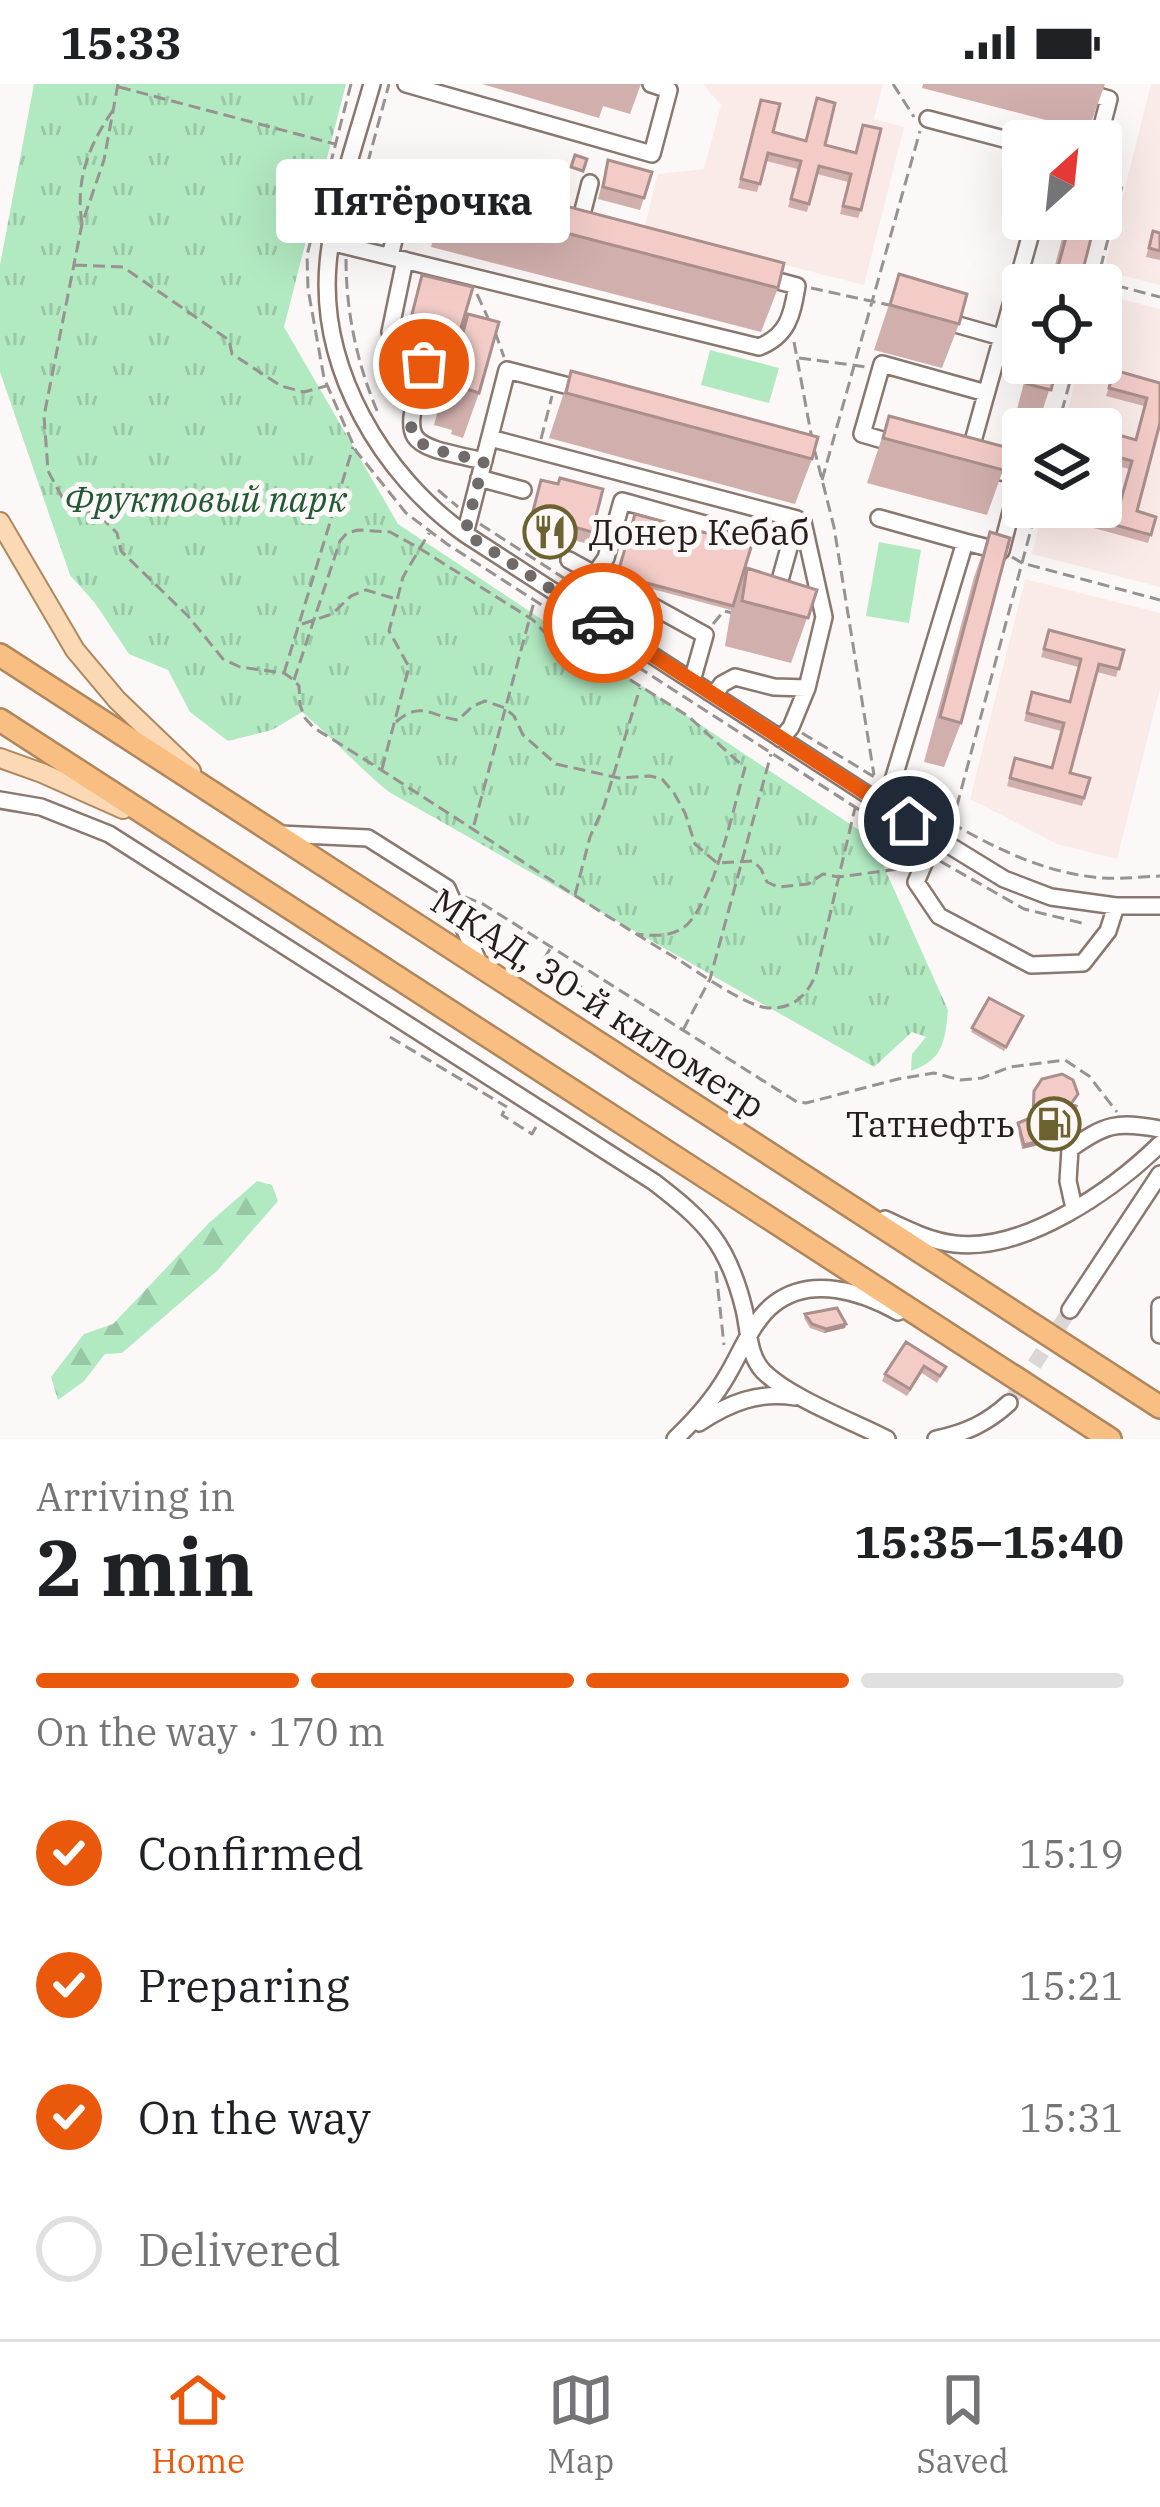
<!DOCTYPE html>
<html lang="en">
<head>
<meta charset="utf-8">
<style>
  body { margin:0; font-family:"IBM Plex Serif",serif; background:#f2f2f2; color:#202124; height:100vh; display:flex; flex-direction:column; font-size:45px; white-space:nowrap }
  * { box-sizing:border-box; margin:0 }
  p { font-size:39px; color:#757577 }
  .icon { flex:none; width:66px; height:66px; fill:none; stroke:currentColor; stroke-width:2; stroke-linecap:round; stroke-linejoin:round }
  .map { position:relative; height:1355px; overflow:hidden }
  .details { display:flex; flex-direction:column; background:#fff; flex:1 }
  .details>* { flex:none }
  .needle { width:78px; rotate:27deg }
  .tools { position:absolute; left:1002px; top:36px; display:grid; gap:24px }
  .tools a { display:grid; place-items:center; width:120px; height:120px; border-radius:12px; background:#fff; box-shadow:0 12px 48px #0002; font-size:60px }
  .pin { position:absolute; display:grid; place-items:center; width:102px; height:102px; color:#fff; margin:-51px; border:6px solid #fff; border-radius:50%; box-shadow:0 3px 12px #0007 }
  .courier { position:absolute; display:grid; place-items:center; width:120px; height:120px; margin:-60px; border:9px solid #ea580c; border-radius:50%; background:#fff; color:#222; box-shadow:0 3px 15px #0007 }
  .bubble { position:absolute; height:84px; border-radius:12px; background:#fff; box-shadow:0 12px 48px #0002; font-size:39px; font-weight:700; line-height:84px; text-align:center }
  .headline em { font-style:normal; font-weight:700 }
  .headline div { display:flex; flex-direction:column-reverse }
  .headline { display:flex; align-items:center; justify-content:space-between; height:204px; padding:0 36px }
  h1 { font-size:78px; font-weight:700; line-height:90px }
  .bar { display:grid; grid-template-columns:repeat(4,1fr); gap:18px 12px; align-content:center; height:144px; padding:0 36px }
  .bar i { height:15px; border-radius:9px; background:#e0e0e0 }
  .bar .on { background:#ea580c }
  .bar p { grid-column:span 4 }
  ol { padding:0 36px; list-style:none }
  li { display:flex; align-items:center; gap:36px; height:132px }
  li p { margin-inline-start:auto }
  li .icon { padding:12px; border-radius:50%; background:#ea580c; color:#fff; stroke-width:4 }
  li:last-child { color:#757577 }
  li i { width:66px; height:66px; border:6px solid #e0e0e0; border-radius:50% }
  .status { display:flex; justify-content:space-between; align-items:center; height:84px; padding:0 60px; background:#fff; direction:ltr }
  .status svg { height:33px; fill:currentColor }
  .menu { display:flex; justify-content:space-around; align-items:center; height:168px; border-top:3px solid #e0e0e0; background:#fff; font-size:33px; color:#757577 }
  .menu a { display:grid; justify-items:center; gap:6px }
  .menu .on { color:#ea580c }
  .map>svg:first-child { display:block }
</style>
</head>
<body>
<div class="status"><b>15:33</b><svg viewBox="0 0 49 12"><path d="M0 12V9h3v3zM5 12V6h3v6zM10 12V3h3v9zM15 12V0h3v12zM26 1h20v11H26zM47 4h2v5h-2z"/></svg></div>
<div class="map">
<svg width="1160" height="1355" viewBox="0 0 1160 1355">
  <defs>
    <pattern id="forest-firs" width="22" height="20" patternUnits="userSpaceOnUse" patternTransform="scale(3)"><rect width="22" height="20" fill="#b1e9c1"/><path d="M5 1l3.5 6h-7zM16 11l3.5 6h-7z" fill="#98c7a5"/></pattern>
    <pattern id="park-tufts" width="24" height="20" patternUnits="userSpaceOnUse" patternTransform="scale(3)"><rect width="24" height="20" fill="#b1e9c1"/><path d="M3 7l-1-3M5 7V3M7 7l1-3M15 17l-1-3M17 17v-4M19 17l1-3" fill="none" stroke="#98c7a5"/></pattern>
  </defs>
  <rect width="100%" height="100%" fill="#fcf8f7"/>
  <!-- education -->
  <path fill="#fbebe8" d="M 703,0 L 883,0 L 874,35 L 904,43 L 864,201 L 644,145 L 658,90 L 704,85 L 721,21 Z
    M 1151,0 L 1160,0 L 1160,201 L 1104,187 Z
    M 1101,210 L 1160,225 L 1160,503 L 1032,470 L 1044,423 L 1101,423 L 1101,345 L 1063,345 L 1080,279 L 1101,279 Z
    M 1025,495 L 1160,529 L 1160,605 L 1117,775 L 1057,760 L 970,715 Z"/>
  <!-- forest -->
  <path fill="url(#forest-firs)" d="M 257,1097 L 272,1101 L 278,1117 L 217,1187 L 122,1269 L 105,1270 L 84,1297 L 58,1316 L 51,1293 L 84,1250 L 113,1240 L 209,1139 Z"/>
  <!-- park -->
  <path fill="url(#park-tufts)" d="M 34,0 L 346,0 L 284,243 L 398,440 L 871,754 L 948,926 C 945,958 943,976 911,987 L 912,970 L 926,953 L 912,948 L 874,983 L 389,708 C 358,683 333,654 302,628 L 272,646 L 228,657 L 190,628 L 168,586 L 129,570 L 95,519 L 70,491 L 0,288 L 0,181 Z"/>
  <!-- garden -->
  <path fill="#b1e9c1" d="M 710,266 L 779,284 L 769,319 L 701,301 Z
    M 879,458 L 921,466 L 909,539 L 866,532 Z"/>
  <g fill="none" stroke-linecap="round" stroke-linejoin="round">
    <!-- minor-tunnel -->
    <path stroke="#dcd7d6" stroke-width="15" stroke-dasharray="15 8" stroke-linecap="butt" d="M 1009,1319 L 1070,1226"/>
    <!-- minor casing -->
    <g stroke="#897870" stroke-width="20">
      <path id="minor" d="M 372,0 C 356,57 333,121 328,180 C 319,285 382,391 465,450 L 882,720 L 1004,795 L 1051,813 L 1116,822 L 1160,822
        M 406,0 L 652,70 L 669,6 L 651,0
        M 1057,0 L 1109,15 L 1098,57
        M 928,35 L 1023,60
        M 579,142 L 590,99
        M 330,158 L 759,263 C 789,251 792,230 797,202 L 763,193
        M 390,172 L 408,100 L 467,115
        M 405,176 L 390,248 C 393,268 407,272 425,280 C 402,361 401,359 484,377
        M 941,236 L 1001,253
        M 490,354 L 797,435 L 775,514
        M 900,361 L 862,350 L 882,280 L 986,309
        M 968,375 L 1035,135
        M 479,394 L 523,406
        M 879,434 L 965,458
        M 465,450 L 507,286 L 584,306
        M 569,476 L 705,551 L 692,597
        M 574,520 L 606,474 L 622,417 L 719,444
        M 714,611 L 722,600 L 735,593 L 774,603 L 807,604
        M 781,655 L 791,643 L 807,604 L 824,533 L 803,438
        M 0,716 L 41,723 L 109,750 L 654,1098 C 706,1138 728,1160 744,1225 C 749,1246 748,1271 763,1287 C 790,1314 852,1337 887,1355
        M 882,720 L 891,703 L 965,458 L 1001,467 L 1020,393 L 987,384
        M 279,750 L 368,754 L 447,804 L 479,879
        M 935,754 L 916,798 L 939,832 L 1031,881 L 1083,879 L 1108,847 L 1116,822
        M 1074,1124 L 1068,1097 L 1070,1065 C 1106,1040 1116,1037 1160,1045
        M 885,1135 C 908,1146 930,1157 955,1160 C 1025,1168 1113,1106 1160,1060
        M 1160,1222 L 1160,1251
        M 1070,1226 L 1160,1090
        M 699,1339 C 729,1319 759,1307 795,1313
        M 675,1355 C 696,1335 714,1315 728,1290 C 741,1268 753,1236 774,1220 C 811,1191 862,1208 898,1228
        M 936,1355 C 966,1349 987,1339 1009,1319"/>
    </g>
    <!-- major casing -->
    <g stroke="#af875e" stroke-width="22">
      <path id="major" d="M 0,438 L 75,566 L 117,616 L 191,687
        M 0,674 L 42,689 L 123,725"/>
    </g>
    <!-- highway casing -->
    <g stroke="#af875e" stroke-width="26">
      <path id="highway" d="M 0,571 L 1160,1323
        M 0,636 L 1110,1355"/>
    </g>
    <!-- path -->
    <path stroke="#989290" stroke-width="3" stroke-dasharray="12 6" stroke-linecap="butt" d="M 118,0 L 104,76 L 82,140 L 44,332 L 48,387 L 62,413 L 105,437 L 117,449 L 121,467 L 188,532 L 223,575 L 240,583 L 284,589 L 294,596 L 299,602 L 300,621 L 305,634 L 314,644 C 437,719 555,802 679,876 C 699,889 746,922 768,924 C 793,925 807,912 816,890 L 855,724
      M 351,0 L 307,171 L 308,205 L 324,294 L 356,367 L 406,429 L 447,460 L 917,763
      M 893,0 L 914,33
      M 119,3 L 335,60
      M 82,139 C 75,96 89,60 114,25
      M 349,148 L 389,0
      M 346,175 C 346,228 357,280 378,329
      M 75,181 L 123,183 L 229,256 L 232,270 L 281,302 L 304,308 L 326,302
      M 1099,197 L 1160,213
      M 1096,201 L 1122,102 L 1101,86
      M 811,204 L 889,221
      M 477,210 L 488,234
      M 495,248 L 504,273
      M 794,258 L 812,355
      M 799,274 L 867,283
      M 1057,345 L 1075,279
      M 541,355 L 552,312
      M 814,364 L 834,443 L 874,691
      M 822,396 L 920,47
      M 438,406 L 458,423
      M 480,440 L 573,500
      M 1012,473 L 1022,479 L 1160,516
      M 596,515 L 623,533
      M 302,540 L 332,530 L 351,512 L 366,506 L 396,515
      M 713,540 L 724,527 L 733,529
      M 284,589 L 353,363
      M 294,596 L 340,457 L 347,449 L 358,446 L 390,448 L 419,464 L 533,536 L 563,568 L 579,574 L 600,577 L 688,632 L 745,684 C 734,721 713,823 683,844 C 669,853 653,852 637,850
      M 396,638 C 421,616 430,632 458,636 L 473,622 L 485,617 L 505,624 L 514,632 L 523,651 L 556,680 L 619,694 L 650,692 L 662,695 L 674,709 L 685,729 L 695,760 L 717,779 L 753,777 L 761,785 L 767,798 L 778,803 L 808,800 L 823,790 L 839,793 L 898,785 L 910,779
      M 802,649 L 876,694
      M 382,685 L 409,583 L 389,547 L 403,493 L 429,449
      M 905,711 C 965,748 1031,789 1103,794 C 1122,795 1141,793 1160,792
      M 952,740 L 1037,423
      M 474,741 L 534,518
      M 940,777 L 1024,825 L 1086,840
      M 575,811 L 590,753 L 604,722 L 640,604
      M 465,813 L 483,820 L 797,1018 L 806,1019 L 898,995 L 934,989 L 960,996 L 982,994 L 1010,983 L 1065,976 L 1089,992 L 1117,1028
      M 550,865 L 542,878 L 582,903
      M 683,946 L 710,895 L 771,670
      M 390,953 L 507,1023
      M 504,1027 L 502,1031 L 532,1050 L 536,1043
      M 716,1187 L 724,1261"/>
    <!-- minor -->
    <use href="#minor" stroke="#fff" stroke-width="15"/>
    <!-- major -->
    <use href="#major" stroke="#fbd9b4" stroke-width="18"/>
    <!-- highway -->
    <use href="#highway" stroke="#f9bf82" stroke-width="21"/>
  </g>
  <!-- wall -->
  <path fill="#d1afac" d="M 482,0 L 641,0 L 630,30 L 603,22 L 599,34 Z
    M 923,0 L 1105,0 L 1088,47 L 922,4 Z
    M 759,24 L 773,48 L 855,69 L 861,126 L 858,134 L 840,130 L 848,98 L 817,90 L 807,128 L 788,123 L 798,85 L 766,77 L 757,108 L 738,104 Z
    M 608,76 L 644,114 L 640,126 L 598,115 Z
    M 454,93 L 778,204 L 761,248 L 431,163 L 437,138 Z
    M 1067,135 L 1096,135 L 1079,201 L 1050,201 Z
    M 1153,147 L 1160,149 L 1160,176 L 1146,173 Z
    M 899,190 L 959,240 L 942,284 L 874,266 Z
    M 422,191 L 463,243 L 479,309 L 463,354 L 451,350 L 452,346 L 434,341 L 452,274 L 425,267 L 405,254 Z
    M 1029,279 L 1058,279 L 1038,340 L 1015,333 Z
    M 1114,286 L 1160,299 L 1137,427 L 1156,433 L 1148,459 L 1072,438 L 1076,423 L 1119,423 L 1129,385 L 1101,377 L 1101,346 L 1135,355 L 1144,322 L 1106,312 Z
    M 571,287 L 812,375 L 795,420 L 549,354 Z
    M 889,332 L 1003,386 L 987,431 L 867,399 Z
    M 541,396 L 592,448 L 588,460 L 544,448 L 546,443 L 528,439 Z
    M 635,430 L 747,484 L 817,506 L 791,579 L 725,562 L 731,526 L 641,502 L 618,489 Z
    M 990,448 L 961,639 L 944,683 L 924,678 L 974,493 Z
    M 1049,546 L 1124,566 L 1116,593 L 1097,588 L 1070,689 L 1090,694 L 1082,722 L 1007,702 L 1015,674 L 1051,684 L 1061,647 L 1024,637 L 1032,608 L 1069,618 L 1078,583 L 1041,573 Z
    M 989,914 L 1023,932 L 1004,967 L 971,948 Z
    M 1034,1007 L 1078,1010 L 1072,1020 L 1076,1022 L 1068,1040 L 1064,1038 L 1055,1048 L 1055,1057 L 1022,1065 L 1017,1043 L 1018,1039 L 1032,1034 Z
    M 805,1230 L 846,1240 L 845,1244 L 824,1249 L 810,1244 L 804,1234 Z
    M 906,1258 L 946,1283 L 937,1299 L 922,1289 L 907,1312 L 882,1297 L 885,1290 Z"/>
  <!-- shaded-wall -->
  <path fill="#aa8f8c" d="M 1056,1053 L 1055,1057 L 1022,1065 L 1024,1061 Z
    M 846,1240 L 845,1244 L 824,1249 L 826,1245 Z"/>
  <!-- building -->
  <path fill="#f3ccc8" stroke="#aa8f8c" stroke-width="3" d="M 817,14 L 835,19 L 825,61 L 856,69 L 863,41 L 881,45 L 861,126 L 843,122 L 851,90 L 819,82 L 809,120 L 791,115 L 801,77 L 768,69 L 760,100 L 741,95 L 761,16 L 780,20 L 773,48 L 806,57 Z
    M 1092,54 L 1116,60 L 1101,117 L 1101,57 L 1092,57 Z
    M 575,71 L 587,75 L 583,87 L 571,83 Z
    M 608,76 L 652,88 L 644,114 L 603,103 Z
    M 454,93 L 784,179 L 778,204 L 447,118 Z
    M 1071,135 L 1096,135 L 1079,201 L 1053,201 Z
    M 1153,147 L 1160,149 L 1160,167 L 1149,164 Z
    M 899,190 L 967,210 L 959,240 L 890,221 Z
    M 422,191 L 473,203 L 456,261 L 429,255 L 409,242 Z
    M 468,230 L 499,238 L 479,309 L 467,305 L 468,301 L 450,296 Z
    M 1032,279 L 1058,279 L 1051,306 L 1027,300 Z
    M 1114,286 L 1160,299 L 1160,339 L 1137,427 L 1156,433 L 1151,451 L 1075,430 L 1077,423 L 1101,423 L 1101,418 L 1119,423 L 1132,377 L 1101,368 L 1101,346 L 1136,356 L 1147,314 L 1109,304 Z
    M 571,287 L 818,353 L 812,375 L 566,309 Z
    M 889,332 L 1009,364 L 1003,386 L 883,354 Z
    M 560,394 L 603,405 L 592,448 L 549,436 L 550,431 L 533,427 L 541,396 L 558,400 Z
    M 635,430 L 717,452 L 727,450 L 753,457 L 733,522 L 643,498 L 619,485 Z
    M 990,448 L 1010,454 L 961,639 L 940,633 Z
    M 747,484 L 817,506 L 808,534 L 742,517 Z
    M 1049,546 L 1124,566 L 1119,585 L 1099,580 L 1070,689 L 1090,694 L 1084,714 L 1010,694 L 1015,674 L 1052,684 L 1064,639 L 1027,629 L 1032,608 L 1070,618 L 1081,575 L 1044,565 Z
    M 989,914 L 1023,932 L 1006,963 L 972,944 Z
    M 1062,990 L 1073,996 L 1078,1010 L 1071,1020 L 1076,1022 L 1069,1036 L 1065,1034 L 1055,1047 L 1056,1053 L 1024,1061 L 1018,1039 L 1033,1033 L 1034,1007 L 1042,995 Z
    M 837,1224 L 846,1240 L 826,1245 L 812,1240 L 805,1230 Z
    M 906,1258 L 946,1283 L 940,1292 L 924,1282 L 910,1305 L 885,1290 Z"/>
  <g fill="none" stroke-linecap="round" stroke-linejoin="round">
    <!-- done -->
    <path stroke="#706a68" stroke-width="12" stroke-dasharray="0 21.6" d="M 424,280 C 402,361 400,359 484,377 L 465,449 L 603,539"/>
    <!-- route -->
    <path stroke="#ea580c" stroke-width="15" d="M 603,539 L 909,737"/>
  </g>
  <!-- icons -->
  <defs>
    <g id="restaurant-ring" transform="scale(2.7)"><circle r="9.5" fill="#fcf8f7" stroke="#6c622f" stroke-width="1.5"/><path d="M-5-6h1v4h1v-4h1v4h1v-4h1v5L-1.5 .5V6h-2V.5L-5-1ZM5-6V6H3V1.5H1.5Q1.5-4 5-6Z" fill="#6c622f"/></g>
    <g id="fuel-ring" transform="scale(2.7)"><circle r="9.5" fill="#fcf8f7" stroke="#6c622f" stroke-width="1.5"/><path d="M-5.5-6h7V0h2V4h1.3V-2.5L3-4.5l.8-.8L6-3V5H2.5V1h-1V6h-7ZM-4.2-4.7v3.2H.2V-4.7Z" fill="#6c622f"/></g>
  </defs>
  <g fill-rule="evenodd">
    <use href="#restaurant-ring" x="550" y="448"/>
    <use href="#fuel-ring" x="1054" y="1040"/>
  </g>
  <g text-anchor="middle" stroke-width="10" stroke-linejoin="round" paint-order="stroke">
    <!-- park labels -->
    <g font-size="36" font-style="italic" fill="#205935" stroke="#fcf8f7">
      <text x="206" y="428">Фруктовый парк</text>
    </g>
    <!-- poi labels -->
    <g font-size="36" fill="#251e1b" stroke="#fcf8f7" text-anchor="start">
      <text x="589" y="461">Донер Кебаб</text>
      <text x="1015" y="1053" text-anchor="end">Татнефть</text>
    </g>
    <!-- street labels -->
    <g font-size="36" fill="#251e1b" stroke="#fcf8f7">
      <text transform="translate(598 919) rotate(33)" y="13">МКАД, 30-й километр</text>
    </g>
  </g>
</svg>
<div class="tools">
<a><svg class="needle" viewBox="-14 -14 28 28"><path d="M0-13l5 13h-10z" fill="#e53935"/><path d="M0 13l5-13h-10z" fill="#757577"/></svg></a>
<a><svg class="icon" aria-label="locate" viewBox="0 0 24 24"><circle cx="12" cy="12" r="6"/><path d="M12 2v4M12 18v4M2 12h4M18 12h4"/></svg></a>
<a><svg class="icon" aria-label="layers" viewBox="0 0 24 24"><path d="M12 4l9 5-9 5-9-5zM3 14l9 5 9-5"/></svg></a>
</div>
<div class="pin" style="left:424px;top:280px;background:#ea580c"><svg class="icon" aria-label="bag" viewBox="0 0 24 24"><path d="M5 8h14l-1 12H6zM9 8a3 3 0 0 1 6 0"/></svg></div>
<div class="pin" style="left:909px;top:737px;background:#1f2937"><svg class="icon" aria-label="home" viewBox="0 0 24 24"><path d="M3 11l9-7 9 7M6 9v11h12V9"/></svg></div>
<div class="courier" style="left:603px;top:539px"><svg class="icon" aria-label="car" viewBox="0 0 24 24"><path d="M5 17H2v-5l4-1 3-4h7l3 4 3 1v5h-3M9 17h6M6 11h13"/><circle cx="7" cy="17" r="2"/><circle cx="17" cy="17" r="2"/></svg></div>
<div class="bubble" style="left:276px;top:75px;width:294px">Пятёрочка</div>
</div>
<section class="details">
<div class="headline"><div><h1>2 min</h1><p>Arriving in</p></div><em>15:35–15:40</em></div>
<div class="bar"><i class="on"></i><i class="on"></i><i class="on"></i><i></i><p>On the way · 170 m</p></div>
<ol>
<li><svg class="icon" aria-label="check" viewBox="0 0 24 24"><path d="M5 12l5 5 9-10"/></svg>Confirmed<p>15:19</p></li>
<li><svg class="icon" aria-label="check" viewBox="0 0 24 24"><path d="M5 12l5 5 9-10"/></svg>Preparing<p>15:21</p></li>
<li><svg class="icon" aria-label="check" viewBox="0 0 24 24"><path d="M5 12l5 5 9-10"/></svg>On the way<p>15:31</p></li>
<li><i></i>Delivered</li>
</ol>
</section>
<nav class="menu">
<a class="on"><svg class="icon" aria-label="home" viewBox="0 0 24 24"><path d="M3 11l9-7 9 7M6 9v11h12V9"/></svg>Home</a>
<a><svg class="icon" aria-label="map" viewBox="0 0 24 24"><path d="M3 6l6-2 6 2 6-2v14l-6 2-6-2-6 2zM9 4v14M15 6v14"/></svg>Map</a>
<a><svg class="icon" aria-label="saved" viewBox="0 0 24 24"><path d="M7 4h10v16l-5-4-5 4z"/></svg>Saved</a>
</nav>
</body>
</html>
